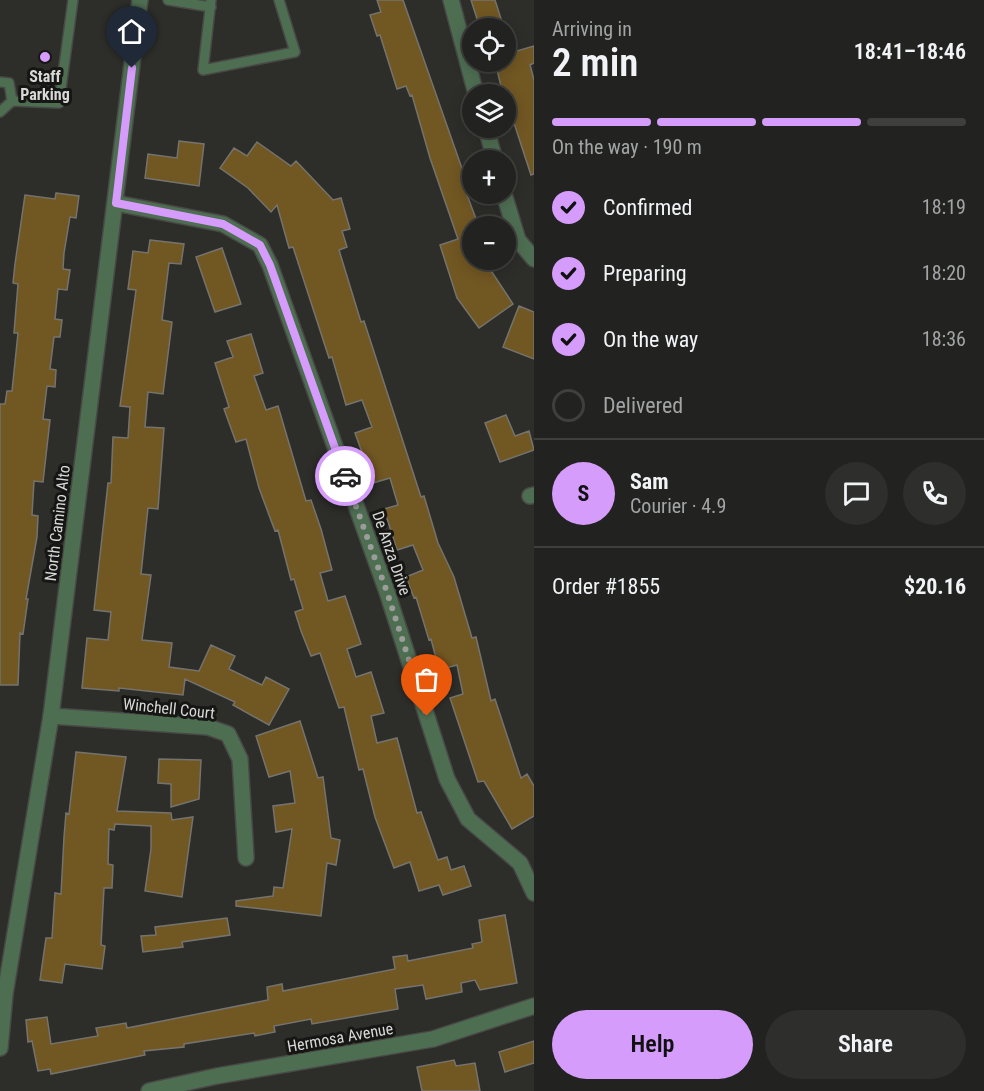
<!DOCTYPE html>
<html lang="en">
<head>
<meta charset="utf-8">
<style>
  body { margin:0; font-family:"Roboto Condensed",sans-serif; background:#2e2f2d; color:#f1f3f6; height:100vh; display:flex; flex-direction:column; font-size:22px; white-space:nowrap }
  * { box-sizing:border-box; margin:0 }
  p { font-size:20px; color:#a2a4a5 }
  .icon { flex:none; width:33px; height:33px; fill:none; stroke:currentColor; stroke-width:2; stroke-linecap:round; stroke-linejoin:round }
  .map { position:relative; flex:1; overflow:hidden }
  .details { display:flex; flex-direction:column; background:#222220; width:450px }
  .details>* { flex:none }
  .buttons { position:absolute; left:462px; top:18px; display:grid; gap:12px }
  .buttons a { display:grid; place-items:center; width:54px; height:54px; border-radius:50%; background:#222220; box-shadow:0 3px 15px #0003,0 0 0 2px #3f3f3e; font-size:30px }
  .pin { position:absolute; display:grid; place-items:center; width:51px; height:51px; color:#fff; margin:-62px -26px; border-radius:50% 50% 50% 0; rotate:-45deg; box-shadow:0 0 6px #0007 }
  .pin .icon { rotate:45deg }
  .courier { position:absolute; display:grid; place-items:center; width:60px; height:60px; margin:-30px; border:4px solid #d59cfb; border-radius:50%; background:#fff; color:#222; box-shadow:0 2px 8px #0007 }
  .summary em { font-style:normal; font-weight:600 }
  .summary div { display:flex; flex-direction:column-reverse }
  .summary { display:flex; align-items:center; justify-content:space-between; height:102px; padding:0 18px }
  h1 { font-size:39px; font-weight:600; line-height:45px }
  .bar { display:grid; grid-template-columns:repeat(4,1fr); gap:9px 6px; align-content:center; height:72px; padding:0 18px }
  .bar i { height:8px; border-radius:4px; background:#3f3f3e }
  .bar .active { background:#d59cfb }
  .bar p { grid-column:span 4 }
  .line { display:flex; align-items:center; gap:15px; padding:0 18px; border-top:2px solid #3f3f3e }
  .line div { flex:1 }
  .round { display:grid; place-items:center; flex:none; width:63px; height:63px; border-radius:32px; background:#2e2f2d }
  ol { padding:0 18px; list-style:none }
  li { display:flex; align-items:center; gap:18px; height:66px }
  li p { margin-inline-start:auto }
  li .icon { padding:6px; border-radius:50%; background:#d59cfb; color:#111; stroke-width:4 }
  li:last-child { color:#a2a4a5 }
  li i { width:33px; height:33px; border:3px solid #3f3f3e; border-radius:50% }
  .button { display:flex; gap:12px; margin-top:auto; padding:12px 18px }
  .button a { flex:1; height:69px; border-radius:36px; background:#d59cfb; color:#111; font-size:24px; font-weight:600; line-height:69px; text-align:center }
  .button a+a { background:#2e2f2d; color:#f1f3f6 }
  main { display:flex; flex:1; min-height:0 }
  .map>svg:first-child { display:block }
</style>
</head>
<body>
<main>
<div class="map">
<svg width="534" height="1091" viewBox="0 0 534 1091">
  <rect width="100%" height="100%" fill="#2d2e2a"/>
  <!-- building -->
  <path fill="#715722" stroke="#75736e" stroke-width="1.5" d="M 377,0 L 403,0 L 465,177 L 461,179 L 478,224 L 472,226 L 472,260 L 484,260 L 513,304 L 479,328 L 457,298 L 440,245 L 458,239 L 430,158 L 412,95 L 410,96 L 406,86 L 397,89 L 380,35 L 377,36 L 370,15 L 381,12 Z
    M 471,0 L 495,0 L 502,22 L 480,28 Z
    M 534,46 L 534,63 L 530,65 L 534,80 L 534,174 L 531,175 L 513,120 L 510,121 L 506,94 L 503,94 L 495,62 L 506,62 L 506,54 Z
    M 179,141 L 204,144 L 199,186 L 145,178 L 148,154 L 177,158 Z
    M 257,142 L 291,166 L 296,161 L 333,200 L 341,198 L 350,229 L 342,231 L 347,247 L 339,250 L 361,322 L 364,321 L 421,497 L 424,496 L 438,543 L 454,577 L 472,638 L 476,637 L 491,701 L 495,699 L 521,778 L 527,774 L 534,786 L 534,816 L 512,829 L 484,781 L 478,782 L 450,698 L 463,694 L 457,665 L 439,670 L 431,639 L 429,640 L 416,597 L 414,598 L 406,577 L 423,570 L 413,545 L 397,550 L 384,509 L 398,505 L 390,478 L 373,483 L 355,433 L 372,427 L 362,400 L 346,405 L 332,357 L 329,358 L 293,247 L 289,248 L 277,205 L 271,212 L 248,188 L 220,168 L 234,148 L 247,156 Z
    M 56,193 L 79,196 L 76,218 L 70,217 L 64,253 L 63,269 L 70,270 L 67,290 L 58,289 L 55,319 L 62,320 L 60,337 L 54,337 L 50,369 L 56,370 L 55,387 L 47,386 L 43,419 L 50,420 L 43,482 L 34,481 L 32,515 L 38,516 L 37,537 L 26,599 L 28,599 L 23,634 L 20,633 L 18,685 L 0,685 L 0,404 L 5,404 L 7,391 L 12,391 L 18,333 L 14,333 L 18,284 L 13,283 L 15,264 L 25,195 L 55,199 Z
    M 150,240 L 184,244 L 181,264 L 169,263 L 162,320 L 172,322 L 163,394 L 148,392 L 145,427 L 164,428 L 158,509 L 148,508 L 141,574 L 151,575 L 142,640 L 172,643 L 169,667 L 199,671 L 211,645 L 235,656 L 229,669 L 262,685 L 266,677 L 289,689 L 269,725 L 233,705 L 235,702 L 185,679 L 183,695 L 119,688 L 119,691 L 82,688 L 87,638 L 108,640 L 111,612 L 94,610 L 108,483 L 111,483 L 113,437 L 128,438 L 130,407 L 120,406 L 136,290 L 128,289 L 133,251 L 148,253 Z
    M 222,248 L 241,304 L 215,312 L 196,257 Z
    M 519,306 L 534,312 L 534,359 L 503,347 Z
    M 251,334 L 263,373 L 254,376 L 266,410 L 278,406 L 306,501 L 311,500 L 321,529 L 332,570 L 320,573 L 328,601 L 345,596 L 361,644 L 347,649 L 356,677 L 371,672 L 384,713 L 371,716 L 377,743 L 397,738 L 417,813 L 421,812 L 438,860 L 447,857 L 451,870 L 464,866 L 471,886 L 443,895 L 439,885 L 419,891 L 410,862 L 394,868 L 375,817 L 363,769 L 359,770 L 344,707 L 339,708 L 320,653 L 311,656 L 301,631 L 295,612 L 303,609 L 294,579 L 291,580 L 278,530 L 275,531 L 259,488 L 246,439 L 236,442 L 224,409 L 229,407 L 215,363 L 233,357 L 227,341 Z
    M 506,415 L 515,436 L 529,431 L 534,450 L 500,462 L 485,423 Z
    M 300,721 L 318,778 L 323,777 L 331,838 L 340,840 L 336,865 L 327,863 L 321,916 L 236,906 L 236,901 L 273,896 L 274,887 L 283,888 L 292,829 L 276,832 L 273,806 L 295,803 L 290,771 L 269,777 L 256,736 Z
    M 76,752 L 126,757 L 117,811 L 171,813 L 172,820 L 193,817 L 182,897 L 145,891 L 151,849 L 151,826 L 115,824 L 114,830 L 109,829 L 108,864 L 113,865 L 112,888 L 104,888 L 101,945 L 105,946 L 102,969 L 65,964 L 62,983 L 40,980 L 46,938 L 52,938 L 55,893 L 61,894 L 64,837 L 66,813 L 69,814 Z
    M 159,759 L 201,760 L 199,799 L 171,807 L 171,784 L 158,783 Z
    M 505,915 L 517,983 L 480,990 L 475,980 L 461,983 L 462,992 L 426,999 L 423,985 L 395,989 L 398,1009 L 312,1024 L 311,1019 L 274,1026 L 275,1032 L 255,1036 L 254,1033 L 184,1044 L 184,1047 L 144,1051 L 145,1055 L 51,1074 L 50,1069 L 38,1071 L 32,1041 L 28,1042 L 26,1020 L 47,1017 L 51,1044 L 98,1036 L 96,1028 L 126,1023 L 127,1028 L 268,1000 L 267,987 L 282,984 L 283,991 L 395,969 L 393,957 L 407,955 L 408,961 L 473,948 L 472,944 L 482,942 L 479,920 Z
    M 227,918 L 230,935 L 182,942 L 183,947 L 143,952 L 141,936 L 156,935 L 155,927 Z
    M 534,1041 L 534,1063 L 505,1072 L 499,1052 Z
    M 454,1060 L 456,1066 L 475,1063 L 480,1091 L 422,1091 L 417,1067 Z"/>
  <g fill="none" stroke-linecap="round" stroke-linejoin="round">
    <!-- service casing -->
    <g stroke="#484946" stroke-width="12">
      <path id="service" d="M 168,0 L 211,7
        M 211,0 L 203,70 L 295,52 L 279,0
        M 0,82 L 9,83 L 12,101
        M 0,112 L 12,101 L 59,103 L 73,0"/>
    </g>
    <!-- minor casing -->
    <g stroke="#484946" stroke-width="18">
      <path id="minor" d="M 451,0 L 476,94
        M 486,128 L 495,160
        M 504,194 L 518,240 L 534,259
        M 115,203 L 223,224 L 260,245 L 270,265 L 387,592 L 447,779 L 468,819 L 520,863 L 534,893
        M 530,496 L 534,495
        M 51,716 L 208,727 L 228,734 L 240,759 L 246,858
        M 149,1091 L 217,1076 L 433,1039 L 534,1006"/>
    </g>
    <!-- tertiary casing -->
    <g stroke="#484946" stroke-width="18">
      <path id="tertiary" d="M 0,1048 L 5,994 L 51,716 L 140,0"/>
    </g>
    <!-- service -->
    <use href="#service" stroke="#4e6e52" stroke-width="9"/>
    <!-- minor -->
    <use href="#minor" stroke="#4e6e52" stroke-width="15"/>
    <!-- tertiary -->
    <use href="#tertiary" stroke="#4e6e52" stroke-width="15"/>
  </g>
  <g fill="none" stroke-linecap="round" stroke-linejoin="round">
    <!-- done -->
    <path stroke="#9c9d9a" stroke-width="6" stroke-dasharray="0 10.8" d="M 345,476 L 387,592 L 427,716"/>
    <!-- route -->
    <path stroke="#d59cfb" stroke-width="8" d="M 132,68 L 116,203 L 223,224 L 260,245 L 270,265 L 345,476"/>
  </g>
  <!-- markers -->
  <circle fill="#d59cfb" stroke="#161614" stroke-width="2" cx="45" cy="57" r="6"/>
  <g text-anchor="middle" stroke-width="6" stroke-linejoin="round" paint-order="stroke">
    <!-- poi labels -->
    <g font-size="16" font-weight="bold" fill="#d8d9d6" stroke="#161614">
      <text x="45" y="82">Staff<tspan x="45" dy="18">Parking</tspan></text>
    </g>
    <!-- street labels -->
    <g font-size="16" fill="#d8d9d6" stroke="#161614">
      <text transform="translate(57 523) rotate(-83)" y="6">North Camino Alto</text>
      <text transform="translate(392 553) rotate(71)" y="6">De Anza Drive</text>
      <text transform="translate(169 708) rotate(6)" y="6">Winchell Court</text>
      <text transform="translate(340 1037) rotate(-10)" y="6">Hermosa Avenue</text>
    </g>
  </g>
</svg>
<div class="buttons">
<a><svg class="icon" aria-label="locate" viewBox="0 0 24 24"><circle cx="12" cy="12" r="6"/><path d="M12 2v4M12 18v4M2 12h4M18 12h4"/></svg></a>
<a><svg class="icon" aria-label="layers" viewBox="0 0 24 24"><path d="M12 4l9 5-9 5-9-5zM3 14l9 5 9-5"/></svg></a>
<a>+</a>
<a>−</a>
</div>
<div class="pin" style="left:427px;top:716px;background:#ea580c"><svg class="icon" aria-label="bag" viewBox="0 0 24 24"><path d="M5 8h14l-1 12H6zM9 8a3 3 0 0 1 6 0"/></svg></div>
<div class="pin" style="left:132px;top:68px;background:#1f2937"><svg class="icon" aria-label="home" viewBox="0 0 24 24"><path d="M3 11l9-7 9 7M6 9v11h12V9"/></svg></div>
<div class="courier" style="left:345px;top:476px"><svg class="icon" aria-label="car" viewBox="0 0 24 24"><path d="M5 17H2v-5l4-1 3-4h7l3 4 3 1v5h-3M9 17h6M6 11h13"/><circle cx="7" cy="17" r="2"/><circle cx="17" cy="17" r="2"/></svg></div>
</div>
<section class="details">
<div class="summary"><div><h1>2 min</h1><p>Arriving in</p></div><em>18:41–18:46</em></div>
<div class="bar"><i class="active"></i><i class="active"></i><i class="active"></i><i></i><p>On the way · 190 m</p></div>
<ol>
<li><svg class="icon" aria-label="check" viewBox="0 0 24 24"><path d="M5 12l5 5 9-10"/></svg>Confirmed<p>18:19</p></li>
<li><svg class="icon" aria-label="check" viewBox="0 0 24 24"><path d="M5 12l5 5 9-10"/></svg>Preparing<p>18:20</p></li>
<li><svg class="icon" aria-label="check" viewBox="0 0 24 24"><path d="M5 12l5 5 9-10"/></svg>On the way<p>18:36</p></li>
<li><i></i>Delivered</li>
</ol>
<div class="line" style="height:108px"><b class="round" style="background:#d59cfb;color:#111">S</b><div><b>Sam</b><p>Courier · 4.9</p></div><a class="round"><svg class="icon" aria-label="chat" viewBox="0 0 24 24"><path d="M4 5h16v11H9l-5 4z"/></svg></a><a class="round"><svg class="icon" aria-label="phone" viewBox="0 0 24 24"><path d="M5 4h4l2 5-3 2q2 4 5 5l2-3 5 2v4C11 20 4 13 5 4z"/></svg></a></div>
<div class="line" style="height:78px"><div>Order #1855</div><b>$20.16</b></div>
<div class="button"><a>Help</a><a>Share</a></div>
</section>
</main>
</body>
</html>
